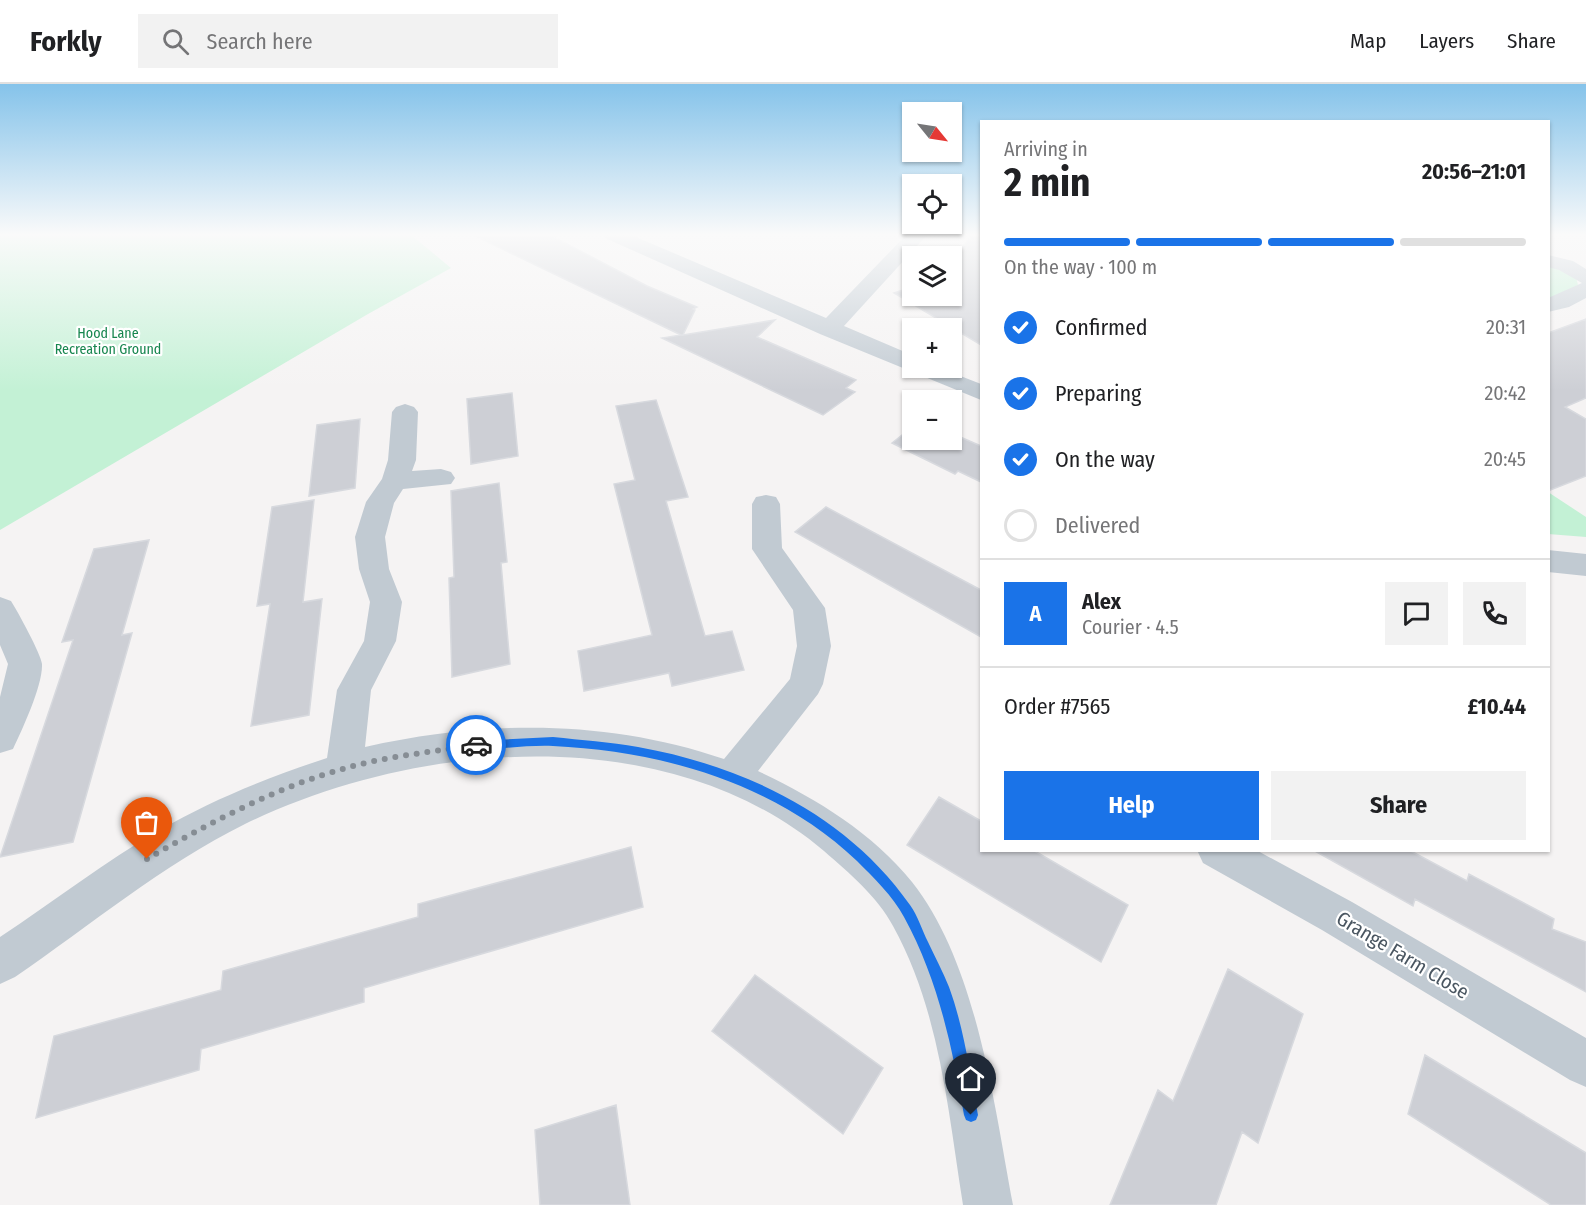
<!DOCTYPE html>
<html lang="en">
<head>
<meta charset="utf-8">
<style>
  body { margin:0; font-family:"Fira Sans Condensed",sans-serif; background:#f2f2f2; color:#202124; height:100vh; display:flex; flex-direction:column; font-size:22px; white-space:nowrap }
  * { box-sizing:border-box; margin:0 }
  p { font-size:20px; color:#757577 }
  .icon { flex:none; width:33px; height:33px; fill:none; stroke:currentColor; stroke-width:2; stroke-linecap:round; stroke-linejoin:round }
  .map { position:relative; flex:1; overflow:hidden }
  .panel { position:absolute; left:980px; top:36px; width:570px; height:732px; display:flex; flex-direction:column; background:#fff; border-radius:0px; box-shadow:0 2px 4px #0004 }
  .panel>* { flex:none }
  .needle { width:39px; rotate:120deg }
  .fabs { position:absolute; left:902px; top:18px; display:grid; gap:12px }
  .fabs a { display:grid; place-items:center; width:60px; height:60px; border-radius:0px; background:#fff; box-shadow:0 2px 4px #0004; font-size:30px }
  .pin { position:absolute; display:grid; place-items:center; width:51px; height:51px; color:#fff; margin:-62px -26px; border-radius:50% 50% 50% 0; rotate:-45deg; box-shadow:0 0 6px #0007 }
  .pin .icon { rotate:45deg }
  .courier { position:absolute; display:grid; place-items:center; width:60px; height:60px; margin:-30px; border:4px solid #1a73e8; border-radius:50%; background:#fff; color:#222; box-shadow:0 2px 8px #0007 }
  .head em { font-style:normal; font-weight:700 }
  .head div { display:flex; flex-direction:column-reverse }
  .head { display:flex; align-items:center; justify-content:space-between; height:102px; padding:0 24px }
  h1 { font-size:39px; font-weight:700; line-height:45px }
  .bar { display:grid; grid-template-columns:repeat(4,1fr); gap:9px 6px; align-content:center; height:72px; padding:0 24px }
  .bar i { height:8px; border-radius:4px; background:#e0e0e0 }
  .bar .selected { background:#1a73e8 }
  .bar p { grid-column:span 4 }
  .line { display:flex; align-items:center; gap:15px; padding:0 24px; border-top:2px solid #e0e0e0 }
  .line div { flex:1 }
  .round { display:grid; place-items:center; flex:none; width:63px; height:63px; border-radius:0px; background:#f2f2f2 }
  ol { padding:0 24px; list-style:none }
  li { display:flex; align-items:center; gap:18px; height:66px }
  li p { margin-inline-start:auto }
  li .icon { padding:6px; border-radius:50%; background:#1a73e8; color:#fff; stroke-width:4 }
  li:last-child { color:#757577 }
  li i { width:33px; height:33px; border:3px solid #e0e0e0; border-radius:50% }
  .action { display:flex; gap:12px; margin-top:auto; padding:12px 24px }
  .action a { flex:1; height:69px; border-radius:0px; background:#1a73e8; color:#fff; font-size:24px; font-weight:700; line-height:69px; text-align:center }
  .action a+a { background:#f2f2f2; color:#202124 }
  header { display:flex; align-items:center; gap:36px; box-sizing:border-box; height:84px; padding:0 30px; background:#fff; border-bottom:2px solid #e0e0e0 }
  header strong { font-size:28px }
  nav { display:flex; gap:33px; margin-inline-start:auto; font-size:21px }
  .search { width:420px; height:54px; background:#f2f2f2; display:flex; align-items:center; gap:15px; box-sizing:border-box; padding:0 21px; border-radius:0px; color:#757577; font-size:22px }
  .map>svg:first-child { display:block }
</style>
</head>
<body>
<header>
<strong>Forkly</strong>
<div class="search"><svg class="icon" aria-label="search" viewBox="0 0 24 24"><circle cx="10" cy="10" r="6"/><path d="M15 15l6 6"/></svg>Search here</div>
<nav><a>Map</a><a>Layers</a><a>Share</a></nav>
</header>
<div class="map">
<svg width="1586" height="1121" viewBox="0 0 1586 1121">
  <rect width="100%" height="100%" fill="#f5f3f3"/>
  <!-- green -->
  <path fill="#c3f1d5" d="M 0,150 L 410,150 L 451,184 L 368,230 L 0,446 Z
    M 1548,181 L 1576,193 L 1578,201 L 1548,216 Z
    M 1548,408 L 1586,433 L 1586,453 L 1548,450 Z"/>
  <!-- building -->
  <path fill="#cdcfd5" stroke="#d7d9de" stroke-width="1.5" d="M 471,150 L 548,150 L 647,202 L 697,223 L 693,225 L 695,226 L 683,251 L 775,236 L 757,253 L 856,296 L 846,304 L 855,308 L 823,331 L 662,254 L 681,251 Z
    M 974,150 L 981,150 L 981,261 L 894,209 L 912,203 L 912,212 L 951,212 L 951,176 Z
    M 1586,235 L 1586,314 L 1565,323 L 1586,335 L 1586,392 L 1548,407 L 1548,249 Z
    M 512,309 L 518,372 L 471,380 L 467,315 Z
    M 656,316 L 688,413 L 666,417 L 705,552 L 732,547 L 744,586 L 672,602 L 669,589 L 584,607 L 578,567 L 652,551 L 614,400 L 635,396 L 616,322 Z
    M 360,335 L 355,404 L 309,412 L 317,341 Z
    M 912,343 L 912,356 L 951,356 L 951,349 L 981,362 L 981,398 L 958,387 L 955,390 L 892,359 Z
    M 499,399 L 507,478 L 501,479 L 510,580 L 452,593 L 449,494 L 454,493 L 451,407 Z
    M 314,416 L 303,518 L 322,515 L 309,631 L 251,642 L 270,520 L 257,522 L 272,423 Z
    M 826,423 L 981,506 L 981,553 L 795,448 Z
    M 149,456 L 122,551 L 132,549 L 73,758 L 0,773 L 73,556 L 62,558 L 94,465 Z
    M 939,713 L 981,737 L 981,766 L 1033,766 L 1128,821 L 1101,878 L 907,761 Z
    M 631,763 L 643,823 L 364,904 L 364,918 L 201,965 L 199,986 L 36,1034 L 54,952 L 221,906 L 223,887 L 418,833 L 418,820 Z
    M 1313,766 L 1409,766 L 1467,797 L 1469,790 L 1554,835 L 1552,845 L 1586,858 L 1586,908 L 1415,815 L 1413,822 Z
    M 1228,885 L 1303,930 L 1258,1059 L 1242,1048 L 1216,1121 L 1110,1121 L 1158,1006 L 1173,1017 Z
    M 755,891 L 883,984 L 843,1050 L 712,947 Z
    M 1425,971 L 1586,1069 L 1586,1121 L 1551,1121 L 1408,1030 Z
    M 616,1021 L 630,1121 L 540,1121 L 535,1046 Z"/>
  <g fill="none" stroke-linecap="round" stroke-linejoin="round">
    <!-- minor -->
    <path fill="#c1cad2" fill-rule="evenodd" d="M 602,150 L 629,150 L 826,234 L 907,150 L 928,150 L 844,242 L 912,271 L 912,284 L 940,284 L 981,300 L 981,316 L 820,250 L 605,154 Z
      M 1548,171 L 1573,177 L 1586,185 L 1586,214 L 1569,223 L 1548,228 L 1548,214 L 1582,199 L 1559,186 L 1548,183 Z
      M 405,320 L 414,323 L 418,328 L 416,376 L 412,387 L 441,385 L 451,388 L 455,394 L 451,400 L 403,405 L 394,419 L 385,453 L 389,485 L 402,518 L 396,557 L 371,606 L 365,663 C 485,636 607,635 724,675 L 790,595 L 797,562 L 793,526 L 752,465 L 752,420 L 756,413 L 766,411 L 776,413 L 780,420 L 782,464 L 825,524 L 831,562 L 823,600 L 818,610 L 758,687 C 815,714 872,748 912,798 C 977,880 994,1020 1013,1121 L 963,1121 C 948,1027 940,927 893,842 C 877,812 849,789 824,767 C 668,635 418,656 245,740 C 162,781 91,841 15,893 L 0,900 L 0,853 C 53,818 104,778 160,746 C 212,716 269,693 327,674 L 337,606 L 364,557 L 370,518 L 359,485 L 355,453 L 366,418 L 382,395 L 388,376 L 392,328 L 396,323 Z
      M 1548,466 L 1586,470 L 1586,492 L 1548,488 Z
      M 0,513 L 11,517 C 18,528 41,570 42,580 C 43,601 22,646 13,665 L 0,669 L 0,613 L 8,580 L 0,561 Z
      M 1197,766 L 1256,766 L 1352,818 L 1586,954 L 1586,1003 L 1570,996 L 1322,846 L 1203,779 Z"/>
  </g>
  <!-- sky -->
  <linearGradient id="sky" x2="0" y2="1"><stop stop-color="#85c3ea"/><stop offset="0.49" stop-color="#fafafa"/><stop offset="1" stop-color="#fafafa" stop-opacity="0"/></linearGradient>
  <rect width="1586" height="307" fill="url(#sky)"/>
  <!-- route -->
  <path fill="#1a73e8" d="M 553,653 C 581,656 610,658 638,663 C 744,682 847,731 910,821 C 918,832 922,846 928,858 C 935,873 943,888 949,903 C 964,944 970,989 978,1031 L 976,1036 L 971,1038 L 966,1036 L 964,1031 C 952,962 938,895 904,833 C 893,812 873,793 857,777 C 776,700 663,667 553,662 C 528,661 501,665 476,666 L 471,661 L 476,657 Z"/>
  <g fill="none" stroke-linecap="round" stroke-linejoin="round">
    <!-- done -->
    <path stroke="#868d94" stroke-width="6" stroke-dasharray="0 10.8" d="M 147,775 C 207,740 279,702 346,684 C 388,672 432,668 476,661"/>
  </g>
  <g text-anchor="middle" stroke-width="4.5" stroke-linejoin="round" paint-order="stroke">
    <!-- far-park labels -->
    <g font-size="14" fill="#17864f" stroke="#fff">
      <text x="108" y="254">Hood Lane<tspan x="108" dy="16">Recreation Ground</tspan></text>
    </g>
    <!-- near-street labels -->
    <g font-size="20" fill="#4a5661" stroke="#fff">
      <text transform="translate(1403 871) rotate(31)" y="7">Grange Farm Close</text>
    </g>
  </g>
</svg>
<div class="fabs">
<a><svg class="needle" viewBox="-14 -14 28 28"><path d="M0-13l5 13h-10z" fill="#e53935"/><path d="M0 13l5-13h-10z" fill="#757577"/></svg></a>
<a><svg class="icon" aria-label="locate" viewBox="0 0 24 24"><circle cx="12" cy="12" r="6"/><path d="M12 2v4M12 18v4M2 12h4M18 12h4"/></svg></a>
<a><svg class="icon" aria-label="layers" viewBox="0 0 24 24"><path d="M12 4l9 5-9 5-9-5zM3 14l9 5 9-5"/></svg></a>
<a>+</a>
<a>−</a>
</div>
<div class="pin" style="left:147px;top:775px;background:#ea580c"><svg class="icon" aria-label="bag" viewBox="0 0 24 24"><path d="M5 8h14l-1 12H6zM9 8a3 3 0 0 1 6 0"/></svg></div>
<div class="pin" style="left:971px;top:1031px;background:#1f2937"><svg class="icon" aria-label="home" viewBox="0 0 24 24"><path d="M3 11l9-7 9 7M6 9v11h12V9"/></svg></div>
<div class="courier" style="left:476px;top:661px"><svg class="icon" aria-label="car" viewBox="0 0 24 24"><path d="M5 17H2v-5l4-1 3-4h7l3 4 3 1v5h-3M9 17h6M6 11h13"/><circle cx="7" cy="17" r="2"/><circle cx="17" cy="17" r="2"/></svg></div>
<section class="panel">
<div class="head"><div><h1>2 min</h1><p>Arriving in</p></div><em>20:56–21:01</em></div>
<div class="bar"><i class="selected"></i><i class="selected"></i><i class="selected"></i><i></i><p>On the way · 100 m</p></div>
<ol>
<li><svg class="icon" aria-label="check" viewBox="0 0 24 24"><path d="M5 12l5 5 9-10"/></svg>Confirmed<p>20:31</p></li>
<li><svg class="icon" aria-label="check" viewBox="0 0 24 24"><path d="M5 12l5 5 9-10"/></svg>Preparing<p>20:42</p></li>
<li><svg class="icon" aria-label="check" viewBox="0 0 24 24"><path d="M5 12l5 5 9-10"/></svg>On the way<p>20:45</p></li>
<li><i></i>Delivered</li>
</ol>
<div class="line" style="height:108px"><b class="round" style="background:#1a73e8;color:#fff">A</b><div><b>Alex</b><p>Courier · 4.5</p></div><a class="round"><svg class="icon" aria-label="chat" viewBox="0 0 24 24"><path d="M4 5h16v11H9l-5 4z"/></svg></a><a class="round"><svg class="icon" aria-label="phone" viewBox="0 0 24 24"><path d="M5 4h4l2 5-3 2q2 4 5 5l2-3 5 2v4C11 20 4 13 5 4z"/></svg></a></div>
<div class="line" style="height:78px"><div>Order #7565</div><b>£10.44</b></div>
<div class="action"><a>Help</a><a>Share</a></div>
</section>
</div>
</body>
</html>
